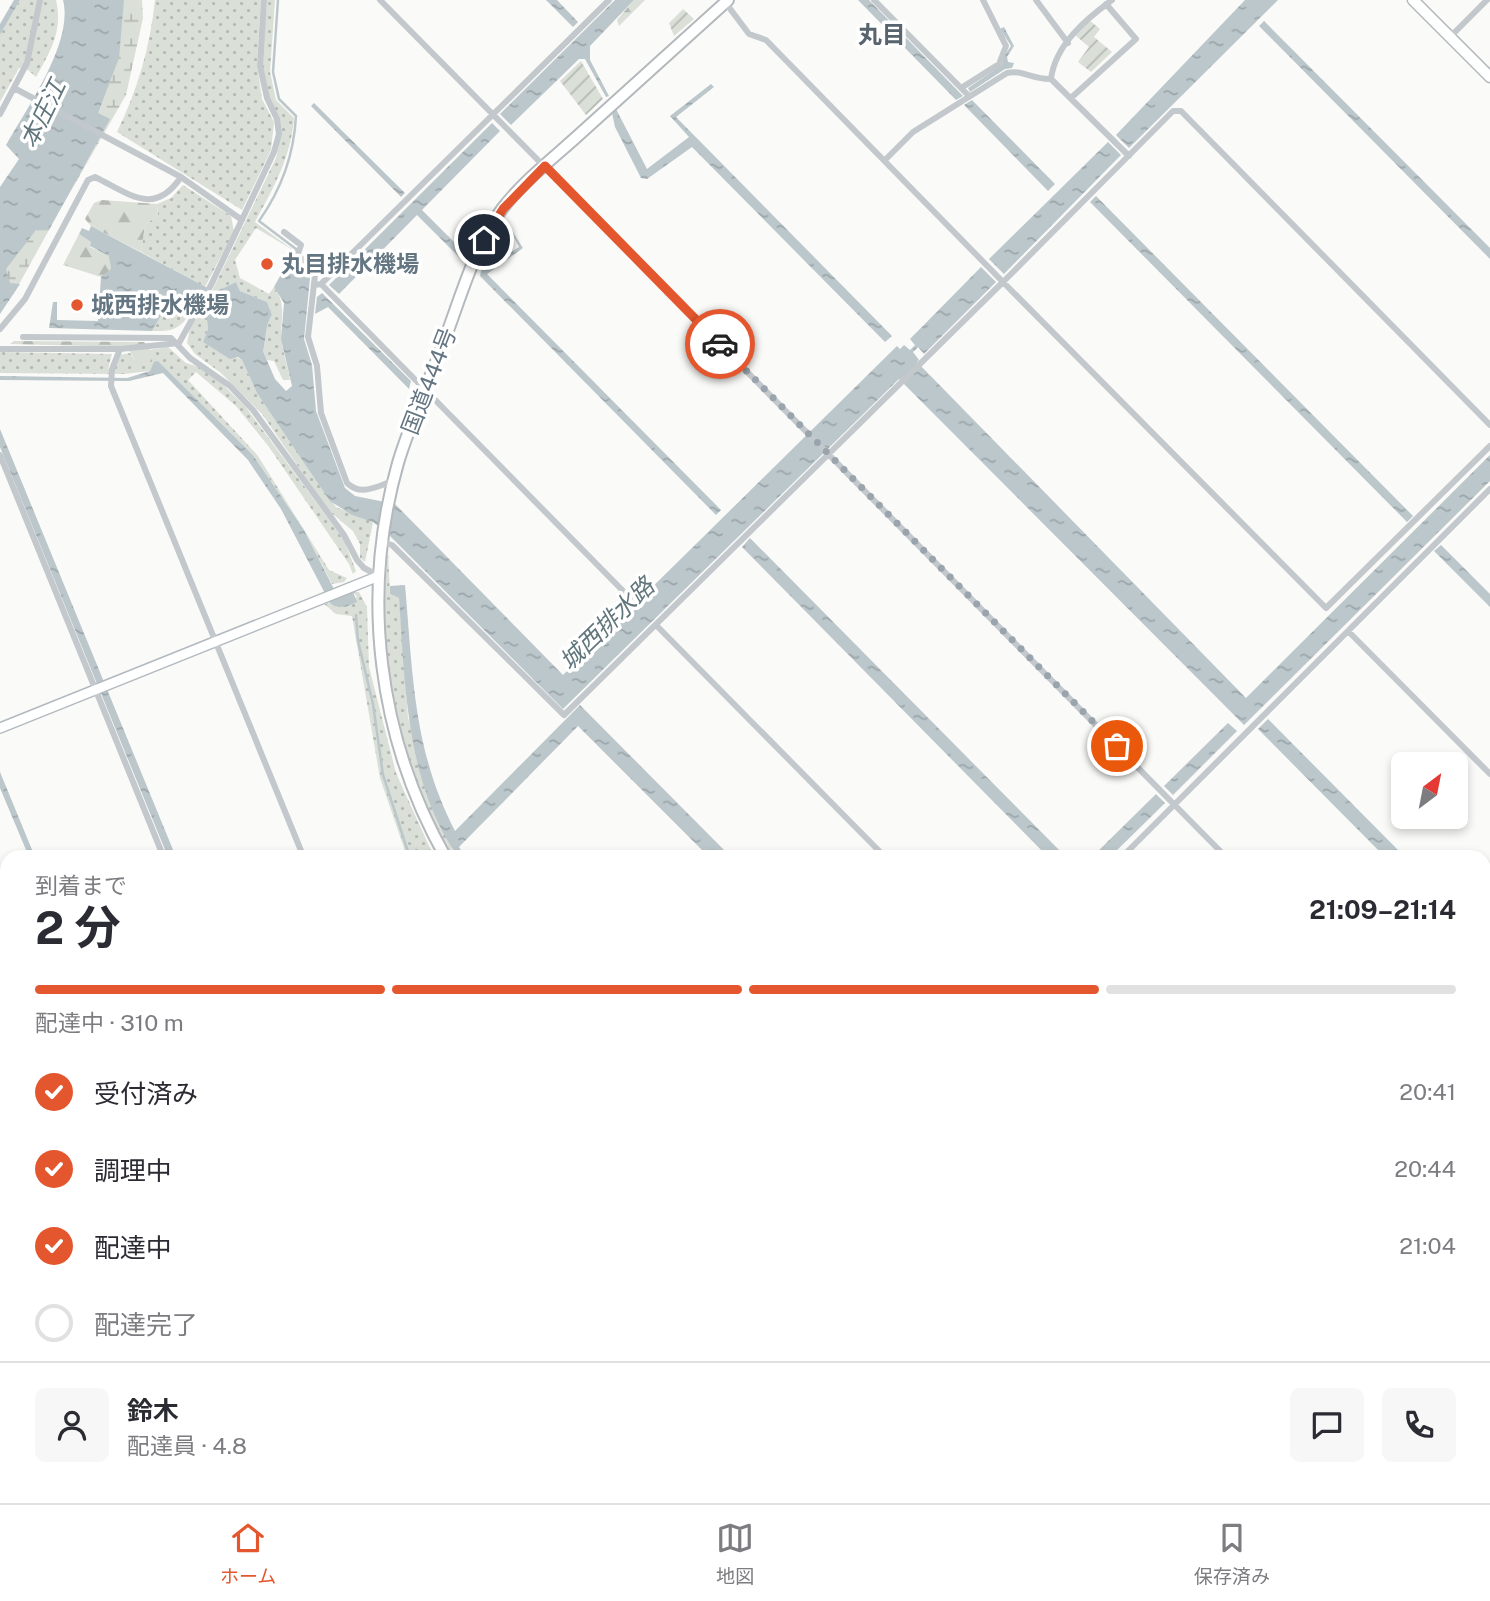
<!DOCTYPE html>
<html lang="ja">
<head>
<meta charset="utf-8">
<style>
  body { margin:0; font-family:"Public Sans","Noto Sans JP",sans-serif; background:#f7f7f7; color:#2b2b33; height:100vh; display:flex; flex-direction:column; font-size:26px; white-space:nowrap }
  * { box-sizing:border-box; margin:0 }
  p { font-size:23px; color:#7c7c81 }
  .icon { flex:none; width:38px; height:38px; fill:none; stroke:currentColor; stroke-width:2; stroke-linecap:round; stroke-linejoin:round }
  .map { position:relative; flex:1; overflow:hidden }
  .sheet { position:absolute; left:0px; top:850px; width:1491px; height:653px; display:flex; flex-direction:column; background:#fff; border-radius:21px 21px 0 0; box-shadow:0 4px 10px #0003 }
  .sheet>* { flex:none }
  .needle { width:46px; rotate:32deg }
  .buttons { position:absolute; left:1391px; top:752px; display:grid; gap:14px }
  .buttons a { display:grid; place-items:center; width:77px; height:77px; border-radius:10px; background:#fff; box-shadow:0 4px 10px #0003; font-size:35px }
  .pin { position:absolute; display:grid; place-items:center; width:60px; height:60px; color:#fff; margin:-30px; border:4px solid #fff; border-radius:50%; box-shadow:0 2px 7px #0007 }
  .courier { position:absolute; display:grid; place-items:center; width:70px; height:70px; margin:-35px; border:5px solid #e4572e; border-radius:50%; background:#fff; color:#222; box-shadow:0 2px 9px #0007 }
  .summary em { font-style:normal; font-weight:700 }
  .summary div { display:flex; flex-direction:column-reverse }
  .summary { display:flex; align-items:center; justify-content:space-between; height:119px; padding:0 35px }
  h1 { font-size:46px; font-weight:700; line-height:52px }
  .bar { display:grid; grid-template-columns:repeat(4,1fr); gap:10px 7px; align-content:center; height:84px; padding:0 35px }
  .bar i { height:9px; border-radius:5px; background:#e1e1e2 }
  .bar .current { background:#e4572e }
  .bar p { grid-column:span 4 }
  .line { display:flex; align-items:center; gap:18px; padding:0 35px; border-top:2px solid #e1e1e2 }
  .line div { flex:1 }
  .round { display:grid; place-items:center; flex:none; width:74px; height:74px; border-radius:10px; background:#f7f7f7 }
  ol { padding:0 35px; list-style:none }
  li { display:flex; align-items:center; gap:21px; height:77px }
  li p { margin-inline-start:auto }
  li .icon { padding:7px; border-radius:50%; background:#e4572e; color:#fff; stroke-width:4 }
  li:last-child { color:#7c7c81 }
  li i { width:38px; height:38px; border:4px solid #e1e1e2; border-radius:50% }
  .dock { display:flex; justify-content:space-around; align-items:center; height:98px; border-top:2px solid #e1e1e2; background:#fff; font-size:19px; color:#7c7c81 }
  .dock a { display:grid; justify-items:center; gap:4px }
  .dock .current { color:#e4572e }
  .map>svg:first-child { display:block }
</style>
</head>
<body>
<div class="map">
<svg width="1490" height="1503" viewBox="0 0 1490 1503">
  <defs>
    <pattern id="grass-dots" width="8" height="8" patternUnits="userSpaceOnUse" patternTransform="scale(1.75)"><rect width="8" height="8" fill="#dadfd7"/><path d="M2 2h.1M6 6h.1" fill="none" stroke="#b4b9b4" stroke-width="1.8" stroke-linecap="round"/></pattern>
    <pattern id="forest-firs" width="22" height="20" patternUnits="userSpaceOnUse" patternTransform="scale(1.75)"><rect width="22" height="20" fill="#dadfd7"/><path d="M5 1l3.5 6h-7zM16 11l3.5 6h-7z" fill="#b4b9b4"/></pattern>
    <pattern id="wetland-marsh" width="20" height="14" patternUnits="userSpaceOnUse" patternTransform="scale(1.75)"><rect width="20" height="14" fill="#dadfd7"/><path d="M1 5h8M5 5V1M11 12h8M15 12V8" fill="none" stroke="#b4b9b4"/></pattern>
    <pattern id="garden-furrows" width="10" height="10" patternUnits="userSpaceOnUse" patternTransform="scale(1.75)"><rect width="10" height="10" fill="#dadfd7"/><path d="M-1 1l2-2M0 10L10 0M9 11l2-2" fill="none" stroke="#b4b9b4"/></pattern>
    <pattern id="water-ripples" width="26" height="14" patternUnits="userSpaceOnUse" patternTransform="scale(1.75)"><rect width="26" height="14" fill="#bbc7cb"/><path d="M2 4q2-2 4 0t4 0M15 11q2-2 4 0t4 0" fill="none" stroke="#9ca6aa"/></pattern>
  </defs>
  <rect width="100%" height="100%" fill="#fafaf8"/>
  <!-- grass -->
  <path fill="url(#grass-dots)" d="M 20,0 L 56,0 C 63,31 51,50 36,77 L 28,70 L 19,68 L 0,102 L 0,35 Z
    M 155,0 L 261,0 L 257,64 L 262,99 L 274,122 L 271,150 L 242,210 L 117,132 C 138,89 150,47 155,0 Z
    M 267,0 L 275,0 L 270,72 L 276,100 L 294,118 C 291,157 274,187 255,222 L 293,250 L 256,228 L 235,260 L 240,278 L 269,294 L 274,287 C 288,306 279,320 282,341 C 283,354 288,367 290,380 L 283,380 L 274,361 L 267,360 L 263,351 C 266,341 265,324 272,315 L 267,302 L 240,291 L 236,282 L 215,292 L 212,291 L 276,158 C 289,111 265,108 262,67 C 261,45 266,22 267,0 Z
    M 183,185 L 231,216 L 234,231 L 205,287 L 141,252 L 145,225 L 158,215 L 157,204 L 171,198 Z
    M 174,294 L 195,305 C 182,327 177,332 152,331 Z
    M 201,308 L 206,311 L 208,329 L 203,342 L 242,360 L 257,393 L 336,507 L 373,522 L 365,562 L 360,558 L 360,544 L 353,531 L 329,511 L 262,414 L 221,373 L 195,354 L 187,343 L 190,328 Z
    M 168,347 L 186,363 L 202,368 L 217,379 L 245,406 L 344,540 L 356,571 L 353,574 L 349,564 L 269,447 L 236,406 L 196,372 L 188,380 L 258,456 L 329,570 L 347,578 L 344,582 L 332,584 L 304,530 L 253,455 L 158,361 L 150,371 L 124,374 L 0,373 L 0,352 L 112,354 L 108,369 L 114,370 L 119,355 L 130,353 L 136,362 L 154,355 L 149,350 Z
    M 388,551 L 390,594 L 399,598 L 408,718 L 452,849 L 458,857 L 451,857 C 398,763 376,659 388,551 Z
    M 353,592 L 359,592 L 367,607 L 369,667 L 396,773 L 434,857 L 407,857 L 380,778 L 352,616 L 336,614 L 323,603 L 330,603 L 334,606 L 357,597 Z"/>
  <!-- forest -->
  <path fill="url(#forest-firs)" d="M 634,0 L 645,0 L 619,26 L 617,20 Z
    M 102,200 L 157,204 L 158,215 L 145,225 L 141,252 L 91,226 L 85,219 L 94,203 Z
    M 79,234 L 91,242 L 90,247 L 110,256 L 111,270 L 101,277 L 63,265 Z
    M 14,341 L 144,342 L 154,355 L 148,365 L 136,362 L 127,347 L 10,344 Z"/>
  <!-- wetland -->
  <path fill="url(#wetland-marsh)" d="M 102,0 L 142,0 L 143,18 L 126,95 L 60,210 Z
    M 44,223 L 49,230 L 13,295 L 0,263 Z"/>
  <!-- garden -->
  <path fill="url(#garden-furrows)" d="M 683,9 L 694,19 L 674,36 L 669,23 Z
    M 1089,20 L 1100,29 L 1094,37 L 1112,52 L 1091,72 L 1078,62 L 1089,47 L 1075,35 Z
    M 581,61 L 603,99 L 586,115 L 560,81 Z"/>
  <!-- water -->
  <path fill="url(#water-ripples)" d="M 14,0 L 20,0 L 0,35 L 0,24 Z
    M 63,0 L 124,0 L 119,58 L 98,113 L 110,119 L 49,230 L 36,230 L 6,269 L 10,283 L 20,284 L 0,314 L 0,187 L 19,159 L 6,145 C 27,108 74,42 63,0 Z
    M 546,0 L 557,0 L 578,22 L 573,27 Z
    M 615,0 L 634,0 L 590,46 L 590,60 L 609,96 L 606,97 L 585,59 L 579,59 L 511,125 L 500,114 Z
    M 858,0 L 869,0 L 963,96 L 956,100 Z
    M 1245,0 L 1278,0 L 1129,148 L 1116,135 Z
    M 1264,21 L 1490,248 L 1490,259 L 1259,26 Z
    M 1004,27 L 1014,46 L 1007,57 L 1008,62 L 1014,63 L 1012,68 L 1005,69 L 970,92 L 968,88 L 1002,65 L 1004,56 L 1011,46 L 1000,29 Z
    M 711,84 L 714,87 L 676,117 L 892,336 L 885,342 L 692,147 L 647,179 L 641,178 L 615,127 L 612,113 L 616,109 L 647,169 L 689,137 L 670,116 Z
    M 972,100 L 1055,184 L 1048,191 L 964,105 Z
    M 314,103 L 405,193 L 401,197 L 311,106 Z
    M 492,123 L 500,131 L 422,210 L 464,252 L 462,260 L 417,215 L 339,294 L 329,285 Z
    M 1108,142 L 1121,155 L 1004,274 L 989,259 Z
    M 1096,196 L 1413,516 L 1407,522 L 1090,202 Z
    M 507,223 L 523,248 L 487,274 L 721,510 L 716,515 L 480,276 L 481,271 L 519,247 Z
    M 91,226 L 215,292 L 236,282 L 240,291 L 267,302 L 272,315 C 265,324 266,341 263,351 L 275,379 L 286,391 L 292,386 L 281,339 L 284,303 L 274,287 L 290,258 L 308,270 L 310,278 L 304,339 L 312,365 L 316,411 L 345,488 L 355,496 L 395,504 L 563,675 L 897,346 L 900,349 L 904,345 L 910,350 L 915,345 L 910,339 L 981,267 L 996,282 L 924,354 L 918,347 L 913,352 L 919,360 L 917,362 L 1246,698 L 1490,455 L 1490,481 L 1244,725 L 899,379 L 563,709 L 388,534 L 373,522 L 352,515 L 330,501 L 257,393 L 242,360 L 238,357 L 230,359 L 203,342 L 208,329 L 206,311 L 174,294 L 152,331 L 49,328 L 53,302 L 57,302 L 57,320 L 98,321 L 101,277 L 111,269 L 109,256 L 90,246 L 91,242 L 79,234 L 82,228 L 89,231 Z
    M 322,293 L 411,381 L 409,389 L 328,307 L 315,314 L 317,297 Z
    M 158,361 L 253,455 L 304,530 L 338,597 L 353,592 L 357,602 L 345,607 L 334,606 L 330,603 L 281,509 L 248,460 L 163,373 L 129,381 L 0,380 L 0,376 L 127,378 L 150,371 L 154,362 Z
    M 0,429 L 176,857 L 168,857 L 0,447 Z
    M 750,538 L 1066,857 L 1048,857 L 742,547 Z
    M 1441,545 L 1490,594 L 1490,607 L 1434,551 Z
    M 405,585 C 413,674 413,750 455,831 L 580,705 L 731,857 L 709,857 L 578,726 L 459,847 L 465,857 L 458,857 C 406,783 405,685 399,598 L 390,594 L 390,586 Z
    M 1268,719 L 1405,857 L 1385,857 L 1258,729 Z
    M 1228,723 L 1237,731 L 1173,795 L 1164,786 Z
    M 0,772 L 35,857 L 29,857 L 0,788 Z
    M 1156,794 L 1165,803 L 1110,857 L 1092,857 Z"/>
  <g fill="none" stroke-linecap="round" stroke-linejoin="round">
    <!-- stream -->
    <path stroke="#bbc7cb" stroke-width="2.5" d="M 278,0 L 273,72 L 279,99 L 296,116 C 294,154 281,190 259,221 L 296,249 L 291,262
      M 356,615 L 358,641 L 373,704 L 383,775 L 410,858
      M 147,1496 L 150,1503"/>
    <!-- secondary casing -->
    <g stroke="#b3babf" stroke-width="12">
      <path id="secondary" d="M 0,728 L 379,576
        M 1300,1496 L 1308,1503
        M 202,1503 L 215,1496"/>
    </g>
    <!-- primary casing -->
    <g stroke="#b5babe" stroke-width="13">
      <path id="primary" d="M 1413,0 L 1490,77"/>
    </g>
    <!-- highway casing -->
    <g stroke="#b4b9bd" stroke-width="14">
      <path id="highway" d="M 446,858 C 378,738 360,596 398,463 C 410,423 428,384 443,344 C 460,300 474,247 502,209 C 524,180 556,156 582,132 C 631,88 679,44 728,0
        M 602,1503 L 604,1496"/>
    </g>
    <!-- street -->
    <path stroke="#c3c8cc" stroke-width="6" d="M 380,0 L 1227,858
      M 874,0 L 969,96
      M 1036,0 L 1068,43
      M 725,2 L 749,34 L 766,40 L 1003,282 L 1173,111 L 1181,111 L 1490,425
      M 1450,37 L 1487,0
      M 1051,79 L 1129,156
      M 1051,79 C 1055,45 1086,19 1112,0
      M 14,88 L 181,177 L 242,220
      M 961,88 L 999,64 L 1006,46 L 983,0
      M 1072,97 L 1136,39 L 1106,4
      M 0,114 L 27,63 L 40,0
      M 885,160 L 913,132 L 1007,73 C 1021,69 1034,80 1051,79
      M 284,232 L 301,245 L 297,256 L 310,264 L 315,275 L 308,337 L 317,366 L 321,413 L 347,483 C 362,497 376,486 394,481
      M 321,284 L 630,598
      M 315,285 L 321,284 L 609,0
      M 0,329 L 25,299 L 88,180 L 95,177 C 130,194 154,217 181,177
      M 23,337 L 171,338 L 190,358 L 230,386 L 253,410 L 344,535 L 357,560 L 364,568 L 379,576
      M 179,343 L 211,285 L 274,152 L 279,134 L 277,119 L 267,98 L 260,66 L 264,0
      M 0,349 L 120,349 L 179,343
      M 120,349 L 112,369 L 111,386 L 304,858
      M 0,455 L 164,858
      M 382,542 L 392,545 L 564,715 L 1003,282 L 1326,608 L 1490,446
      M 656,625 L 886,858
      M 1348,631 L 1490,774
      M 1121,858 L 1490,489
      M 0,993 L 3,993
      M 1484,1099 L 1490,1093
      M 1484,1151 L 1490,1131
      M 0,1181 L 7,1195
      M 1484,1345 L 1490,1350
      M 0,1393 L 7,1389
      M 0,1445 L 7,1460
      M 24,1496 L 27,1503
      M 224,1496 L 230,1503
      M 973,1496 L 981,1503
      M 743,1503 L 749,1496
      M 1162,1503 L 1168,1496"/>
    <!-- secondary -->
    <use href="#secondary" stroke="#fff" stroke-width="9"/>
    <!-- primary -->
    <use href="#primary" stroke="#fff" stroke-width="10"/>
    <!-- highway -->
    <use href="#highway" stroke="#fff" stroke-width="10"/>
  </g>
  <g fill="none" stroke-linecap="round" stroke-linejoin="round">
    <!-- done -->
    <path stroke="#99a4ac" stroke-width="7" stroke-dasharray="0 12.6" d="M 720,344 L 1117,746"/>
    <!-- route -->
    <path stroke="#e4572e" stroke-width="9" d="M 484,240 L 503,209 L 545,166 L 720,344"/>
  </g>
  <!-- markers -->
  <g fill="#e4572e" stroke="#fff" stroke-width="2.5">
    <circle cx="267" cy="264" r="7"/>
    <circle cx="77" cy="305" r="7"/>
  </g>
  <g text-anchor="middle" stroke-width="7" stroke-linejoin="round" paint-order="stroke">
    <!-- poi labels -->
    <g font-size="23" font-weight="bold" fill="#657683" stroke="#fff" text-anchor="start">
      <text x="281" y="272">丸目排水機場</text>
      <text x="91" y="313">城西排水機場</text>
    </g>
    <!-- street labels -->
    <g font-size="23" fill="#657683" stroke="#fff">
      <text transform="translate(429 381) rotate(-69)" y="8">国道444号</text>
    </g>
    <!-- neighbourhood labels -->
    <g font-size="24" font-weight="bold" fill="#57646e" stroke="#fff">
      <text x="882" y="43">丸目</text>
    </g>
    <!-- water labels -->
    <g font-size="24" font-style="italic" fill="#60757c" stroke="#fff">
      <text transform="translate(43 114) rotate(-64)" y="8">本庄江</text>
      <text transform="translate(607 624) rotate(-44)" y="8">城西排水路</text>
    </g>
  </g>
</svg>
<div class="buttons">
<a><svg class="needle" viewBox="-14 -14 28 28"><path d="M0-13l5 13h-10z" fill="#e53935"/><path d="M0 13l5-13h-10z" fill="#7c7c81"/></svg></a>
</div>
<div class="pin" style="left:1117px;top:746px;background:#ea580c"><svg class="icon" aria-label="bag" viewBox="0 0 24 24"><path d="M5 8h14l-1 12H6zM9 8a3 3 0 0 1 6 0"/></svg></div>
<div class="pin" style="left:484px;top:240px;background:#1f2937"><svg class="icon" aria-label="home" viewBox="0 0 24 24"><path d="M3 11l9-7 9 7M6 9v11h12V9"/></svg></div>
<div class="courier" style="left:720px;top:344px"><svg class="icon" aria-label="car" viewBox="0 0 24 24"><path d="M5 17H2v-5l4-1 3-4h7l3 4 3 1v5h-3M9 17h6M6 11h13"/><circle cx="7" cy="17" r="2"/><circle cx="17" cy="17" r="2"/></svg></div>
<section class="sheet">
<div class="summary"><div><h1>2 分</h1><p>到着まで</p></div><em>21:09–21:14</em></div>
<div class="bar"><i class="current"></i><i class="current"></i><i class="current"></i><i></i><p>配達中 · 310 m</p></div>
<ol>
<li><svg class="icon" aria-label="check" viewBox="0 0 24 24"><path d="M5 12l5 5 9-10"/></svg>受付済み<p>20:41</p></li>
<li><svg class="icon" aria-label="check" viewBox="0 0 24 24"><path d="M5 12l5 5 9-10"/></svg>調理中<p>20:44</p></li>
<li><svg class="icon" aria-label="check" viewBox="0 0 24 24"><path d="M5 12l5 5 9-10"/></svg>配達中<p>21:04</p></li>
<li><i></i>配達完了</li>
</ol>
<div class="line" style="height:126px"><a class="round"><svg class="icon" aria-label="person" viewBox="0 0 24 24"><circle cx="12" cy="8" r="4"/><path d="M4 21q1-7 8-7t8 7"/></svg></a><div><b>鈴木</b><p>配達員 · 4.8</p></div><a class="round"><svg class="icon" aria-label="chat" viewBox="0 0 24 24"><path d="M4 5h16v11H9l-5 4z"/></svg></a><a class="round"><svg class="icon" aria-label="phone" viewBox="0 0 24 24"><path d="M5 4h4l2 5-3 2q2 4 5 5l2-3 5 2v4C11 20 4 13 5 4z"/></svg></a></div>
</section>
</div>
<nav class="dock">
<a class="current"><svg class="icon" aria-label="home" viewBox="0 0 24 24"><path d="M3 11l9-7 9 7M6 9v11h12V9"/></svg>ホーム</a>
<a><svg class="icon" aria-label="map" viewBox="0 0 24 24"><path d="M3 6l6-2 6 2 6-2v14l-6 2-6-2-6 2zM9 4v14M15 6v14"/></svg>地図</a>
<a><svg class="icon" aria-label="saved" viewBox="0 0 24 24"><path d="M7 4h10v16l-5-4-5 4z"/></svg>保存済み</a>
</nav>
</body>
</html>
